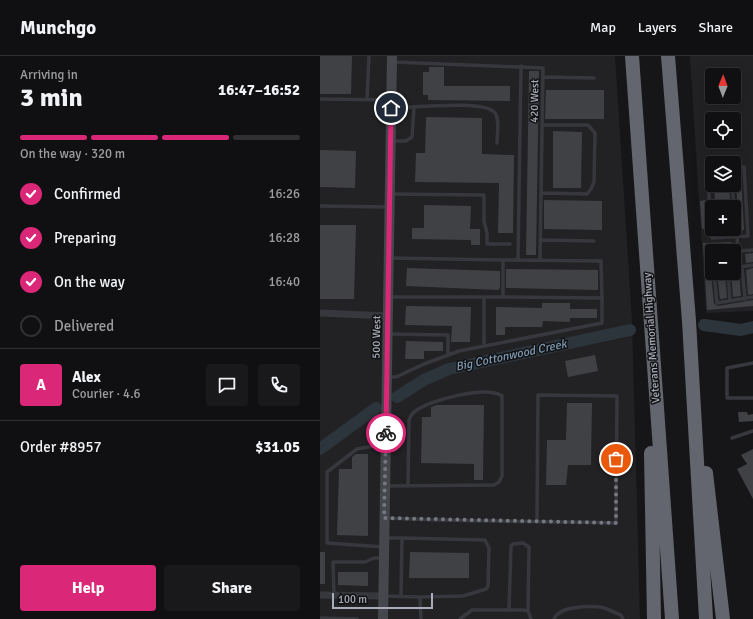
<!DOCTYPE html>
<html lang="en">
<head>
<meta charset="utf-8">
<style>
  body { margin:0; font-family:Signika,sans-serif; background:#19191b; color:#f1f3f6; height:100vh; display:flex; flex-direction:column; font-size:15px; white-space:nowrap }
  * { box-sizing:border-box; margin:0 }
  p { font-size:13px; color:#9c9d9f }
  .icon { flex:none; width:22px; height:22px; fill:none; stroke:currentColor; stroke-width:2; stroke-linecap:round; stroke-linejoin:round }
  .map { position:relative; flex:1; overflow:hidden }
  .sheet { display:flex; flex-direction:column; background:#101012; width:320px }
  .sheet>* { flex:none }
  .needle { width:26px; rotate:1deg }
  .fabs { position:absolute; left:385px; top:12px; display:grid; gap:8px }
  .fabs a { display:grid; place-items:center; width:36px; height:36px; border-radius:4px; background:#101012; box-shadow:0 4px 16px #0002,0 0 0 1px #303032; font-size:20px }
  .scale { position:absolute; left:12px; bottom:10px; width:101px; box-sizing:border-box; padding-left:4px; border:2px solid #a8adb8; border-top:0; font-size:11px; line-height:14px; white-space:nowrap; color:#a8adb8; -webkit-text-stroke:3px #111113; paint-order:stroke }
  .pin { position:absolute; display:grid; place-items:center; width:34px; height:34px; color:#fff; margin:-17px; border:2px solid #fff; border-radius:50%; box-shadow:0 1px 4px #0007 }
  .courier { position:absolute; display:grid; place-items:center; width:40px; height:40px; margin:-20px; border:3px solid #db2777; border-radius:50%; background:#fff; color:#222; box-shadow:0 1px 5px #0007 }
  .head em { font-style:normal; font-weight:700 }
  .head div { display:flex; flex-direction:column-reverse }
  .head { display:flex; align-items:center; justify-content:space-between; height:68px; padding:0 20px }
  h1 { font-size:26px; font-weight:700; line-height:30px }
  .bar { display:grid; grid-template-columns:repeat(4,1fr); gap:6px 4px; align-content:center; height:48px; padding:0 20px }
  .bar i { height:5px; border-radius:3px; background:#303032 }
  .bar .current { background:#db2777 }
  .bar p { grid-column:span 4 }
  .line { display:flex; align-items:center; gap:10px; padding:0 20px; border-top:1px solid #303032 }
  .line div { flex:1 }
  .round { display:grid; place-items:center; flex:none; width:42px; height:42px; border-radius:4px; background:#19191b }
  ol { padding:0 20px; list-style:none }
  li { display:flex; align-items:center; gap:12px; height:44px }
  li p { margin-inline-start:auto }
  li .icon { padding:4px; border-radius:50%; background:#db2777; color:#fff; stroke-width:4 }
  li:last-child { color:#9c9d9f }
  li i { width:22px; height:22px; border:2px solid #303032; border-radius:50% }
  .button { display:flex; gap:8px; margin-top:auto; padding:8px 20px }
  .button a { flex:1; height:46px; border-radius:4px; background:#db2777; color:#fff; font-size:16px; font-weight:700; line-height:46px; text-align:center }
  .button a+a { background:#19191b; color:#f1f3f6 }
  header { display:flex; align-items:center; gap:24px; box-sizing:border-box; height:56px; padding:0 20px; background:#101012; border-bottom:1px solid #303032 }
  header strong { font-size:19px }
  nav { display:flex; gap:22px; margin-inline-start:auto; font-size:14px }
  main { display:flex; flex:1; min-height:0 }
  .map>svg:first-child { display:block }
</style>
</head>
<body>
<header>
<strong>Munchgo</strong>
<nav><a>Map</a><a>Layers</a><a>Share</a></nav>
</header>
<main>
<section class="sheet">
<div class="head"><div><h1>3 min</h1><p>Arriving in</p></div><em>16:47–16:52</em></div>
<div class="bar"><i class="current"></i><i class="current"></i><i class="current"></i><i></i><p>On the way · 320 m</p></div>
<ol>
<li><svg class="icon" aria-label="check" viewBox="0 0 24 24"><path d="M5 12l5 5 9-10"/></svg>Confirmed<p>16:26</p></li>
<li><svg class="icon" aria-label="check" viewBox="0 0 24 24"><path d="M5 12l5 5 9-10"/></svg>Preparing<p>16:28</p></li>
<li><svg class="icon" aria-label="check" viewBox="0 0 24 24"><path d="M5 12l5 5 9-10"/></svg>On the way<p>16:40</p></li>
<li><i></i>Delivered</li>
</ol>
<div class="line" style="height:72px"><b class="round" style="background:#db2777;color:#fff">A</b><div><b>Alex</b><p>Courier · 4.6</p></div><a class="round"><svg class="icon" aria-label="chat" viewBox="0 0 24 24"><path d="M4 5h16v11H9l-5 4z"/></svg></a><a class="round"><svg class="icon" aria-label="phone" viewBox="0 0 24 24"><path d="M5 4h4l2 5-3 2q2 4 5 5l2-3 5 2v4C11 20 4 13 5 4z"/></svg></a></div>
<div class="line" style="height:52px"><div>Order #8957</div><b>$31.05</b></div>
<div class="button"><a>Help</a><a>Share</a></div>
</section>
<div class="map">
<svg width="433" height="563" viewBox="0 0 433 563">
  <rect width="100%" height="100%" fill="#161618"/>
  <!-- built -->
  <path fill="#222225" fill-rule="evenodd" d="M 0,0 L 295,0 L 312,265 L 320,563 L 0,563 Z
    M 370,0 L 433,0 L 433,255 L 386,257 ZM 392,19 L 414,19 L 414,41 L 392,41 ZM 392,63 L 414,63 L 414,85 L 392,85 ZM 392,107 L 414,107 L 414,129 L 392,129 ZM 392,151 L 414,151 L 414,173 L 392,173 ZM 392,195 L 414,195 L 414,217 L 392,217 Z"/>
  <g fill="none" stroke-linecap="round" stroke-linejoin="round">
    <!-- river -->
    <path stroke="#2c353c" stroke-width="12" d="M 384,269 L 421,274 L 433,271
      M 77,341 L 104,324 L 129,313 L 310,274
      M 0,393 L 56,352"/>
  </g>
  <!-- building -->
  <path fill="#404145" d="M 0,0 L 32,0 L 31,38 L 0,38 Z
    M 109,11 L 124,11 L 124,30 L 190,30 L 190,45 L 108,44 L 108,39 L 103,39 L 103,16 L 109,16 Z
    M 209,15 L 219,15 L 216,199 L 206,199 Z
    M 226,34 L 284,34 L 284,63 L 225,63 Z
    M 106,61 L 162,62 L 162,98 L 194,99 L 193,177 L 178,177 L 179,127 L 95,126 L 96,97 L 105,97 Z
    M 233,75 L 262,76 L 261,132 L 233,132 Z
    M 0,94 L 36,95 L 35,132 L 0,131 Z
    M 415,120 L 421,120 L 424,174 L 420,175 Z
    M 394,129 L 409,129 L 411,151 L 393,151 L 393,144 L 395,144 Z
    M 224,144 L 282,145 L 282,174 L 224,173 Z
    M 386,144 L 387,173 L 382,173 L 380,145 Z
    M 104,149 L 151,150 L 150,173 L 160,173 L 160,189 L 151,189 L 151,184 L 92,183 L 92,172 L 104,172 Z
    M 0,169 L 36,169 L 34,243 L 0,243 Z
    M 412,186 L 413,195 L 392,195 L 392,197 L 389,197 L 394,248 L 398,250 L 433,244 L 433,250 L 387,254 L 383,187 Z
    M 433,197 L 433,206 L 426,207 L 425,198 Z
    M 87,212 L 180,215 L 180,232 L 178,234 L 86,230 Z
    M 433,212 L 433,238 L 428,239 L 426,214 Z
    M 186,213 L 278,214 L 278,234 L 186,232 Z
    M 414,215 L 419,215 L 421,240 L 413,241 L 411,217 L 414,217 Z
    M 397,217 L 405,217 L 407,242 L 400,243 Z
    M 222,247 L 250,247 L 250,253 L 277,253 L 277,262 L 250,262 L 250,266 L 223,265 L 222,271 L 185,271 L 185,279 L 176,279 L 176,251 L 222,252 Z
    M 86,250 L 151,251 L 150,286 L 131,286 L 132,270 L 85,269 Z
    M 86,285 L 123,286 L 123,295 L 104,295 L 104,303 L 85,303 Z
    M 275,299 L 278,315 L 248,321 L 245,305 Z
    M 247,347 L 272,347 L 271,409 L 248,409 L 246,429 L 226,429 L 227,384 L 246,384 Z
    M 117,349 L 164,349 L 163,424 L 154,424 L 154,408 L 101,407 L 102,361 L 111,361 L 111,351 Z
    M 418,356 L 427,356 L 428,359 L 433,358 L 433,365 L 419,366 Z
    M 433,393 L 433,443 L 417,413 L 427,408 L 421,399 Z
    M 36,398 L 48,398 L 48,480 L 17,479 L 19,413 L 32,413 L 32,401 Z
    M 0,496 L 5,496 L 5,528 L 0,528 Z
    M 90,496 L 149,497 L 149,522 L 89,522 Z
    M 18,516 L 48,516 L 48,530 L 18,529 Z"/>
  <g fill="none" stroke-linecap="round" stroke-linejoin="round">
    <!-- lane -->
    <path stroke="#37383d" stroke-width="3.5" d="M 73,6 L 223,12 L 220,204
      M 223,21 L 274,22
      M 0,43 L 71,44
      M 47,44 L 49,0
      M 73,52 C 91,52 166,43 175,57 C 180,64 177,79 177,87
      M 72,85 L 86,85 L 92,81 L 94,52
      M 392,112 L 387,112 L 392,182 L 428,180 L 424,111 L 414,111
      M 412,129 L 414,151
      M 221,137 L 267,138 L 271,133 L 274,126 L 275,77 L 268,69 L 222,69
      M 71,138 L 164,139 L 164,165 L 167,177 L 167,188 L 190,188
      M 0,150 L 69,151
      M 414,153 L 420,211 L 433,209
      M 220,184 L 274,185
      M 418,195 L 433,194
      M 198,204 L 201,10
      M 422,211 L 425,243
      M 394,217 L 397,247 L 433,241
      M 408,217 L 410,245
      M 69,241 L 183,241 L 183,204 L 70,202
      M 164,241 L 164,290
      M 183,241 L 282,242 L 281,205 L 183,204
      M 68,278 L 128,279 L 128,298
      M 433,307 L 407,312 L 407,342 L 433,342
      M 69,321 L 76,321 L 104,308 L 139,295 L 282,267 L 282,242
      M 412,382 L 433,375
      M 66,430 L 174,429 L 179,426 L 182,420 L 182,340 C 167,329 108,344 94,356 C 92,358 90,361 89,364 L 88,429
      M 66,462 C 143,466 219,465 296,467 L 297,340 L 218,339 L 217,465
      M 65,482 L 82,482 L 81,541
      M 82,482 L 165,484 L 169,492 L 168,530 L 166,533 L 143,540 L 100,541
      M 64,491 L 7,487 L 7,416 L 37,393 L 65,388
      M 14,540 L 13,506 L 45,506 L 54,502 L 63,502
      M 65,540 L 100,541 L 101,563
      M 189,554 L 191,490 L 193,488 L 203,487 L 209,491 L 208,555
      M 0,562 L 37,563
      M 140,563 L 152,554 L 203,554 L 208,555 L 211,563
      M 234,563 C 239,550 268,550 280,551 C 287,552 295,557 301,559 L 303,563"/>
    <!-- street -->
    <path stroke="#37383d" stroke-width="7" d="M 0,257 L 68,260
      M 0,539 L 63,540"/>
    <!-- secondary -->
    <path stroke="#45474d" stroke-width="10" d="M 63,563 L 72,0"/>
    <!-- highway -->
    <path stroke="#63666e" stroke-width="14" d="M 312,0 L 352,563
      M 348,0 L 369,265 L 386,563
      M 331,397 L 334,563
      M 386,417 L 403,563"/>
  </g>
  <g fill="none" stroke-linecap="round" stroke-linejoin="round">
    <!-- done -->
    <path stroke="#757880" stroke-width="4" stroke-dasharray="0 7.2" d="M 66,377 L 64,462 L 296,467 L 296,403"/>
    <!-- route -->
    <path stroke="#db2777" stroke-width="5" d="M 66,377 L 71,52"/>
  </g>
  <g text-anchor="middle" stroke-width="3" stroke-linejoin="round" paint-order="stroke">
    <!-- street labels -->
    <g font-size="11" fill="#a8adb8" stroke="#111113">
      <text transform="translate(214 45) rotate(-89)" y="4">420 West</text>
      <text transform="translate(56 281) rotate(-89)" y="4">500 West</text>
      <text transform="translate(331 282) rotate(-94)" y="4">Veterans Memorial Highway</text>
    </g>
    <!-- water labels -->
    <g font-size="12" font-style="italic" fill="#7f9bb3" stroke="#111113">
      <text transform="translate(191 299) rotate(-12)" y="4">Big Cottonwood Creek</text>
    </g>
  </g>
</svg>
<div class="fabs">
<a><svg class="needle" viewBox="-14 -14 28 28"><path d="M0-13l5 13h-10z" fill="#e53935"/><path d="M0 13l5-13h-10z" fill="#9c9d9f"/></svg></a>
<a><svg class="icon" aria-label="locate" viewBox="0 0 24 24"><circle cx="12" cy="12" r="6"/><path d="M12 2v4M12 18v4M2 12h4M18 12h4"/></svg></a>
<a><svg class="icon" aria-label="layers" viewBox="0 0 24 24"><path d="M12 4l9 5-9 5-9-5zM3 14l9 5 9-5"/></svg></a>
<a>+</a>
<a>−</a>
</div>
<div class="scale">100 m</div>
<div class="pin" style="left:296px;top:403px;background:#ea580c"><svg class="icon" aria-label="bag" viewBox="0 0 24 24"><path d="M5 8h14l-1 12H6zM9 8a3 3 0 0 1 6 0"/></svg></div>
<div class="pin" style="left:71px;top:52px;background:#1f2937"><svg class="icon" aria-label="home" viewBox="0 0 24 24"><path d="M3 11l9-7 9 7M6 9v11h12V9"/></svg></div>
<div class="courier" style="left:66px;top:377px"><svg class="icon" aria-label="bike" viewBox="0 0 24 24"><circle cx="6" cy="16" r="4"/><circle cx="18" cy="16" r="4"/><path d="M6 16l4-8h5l3 8M10 8l3 8H6M13 5h3"/></svg></div>
</div>
</main>
</body>
</html>
